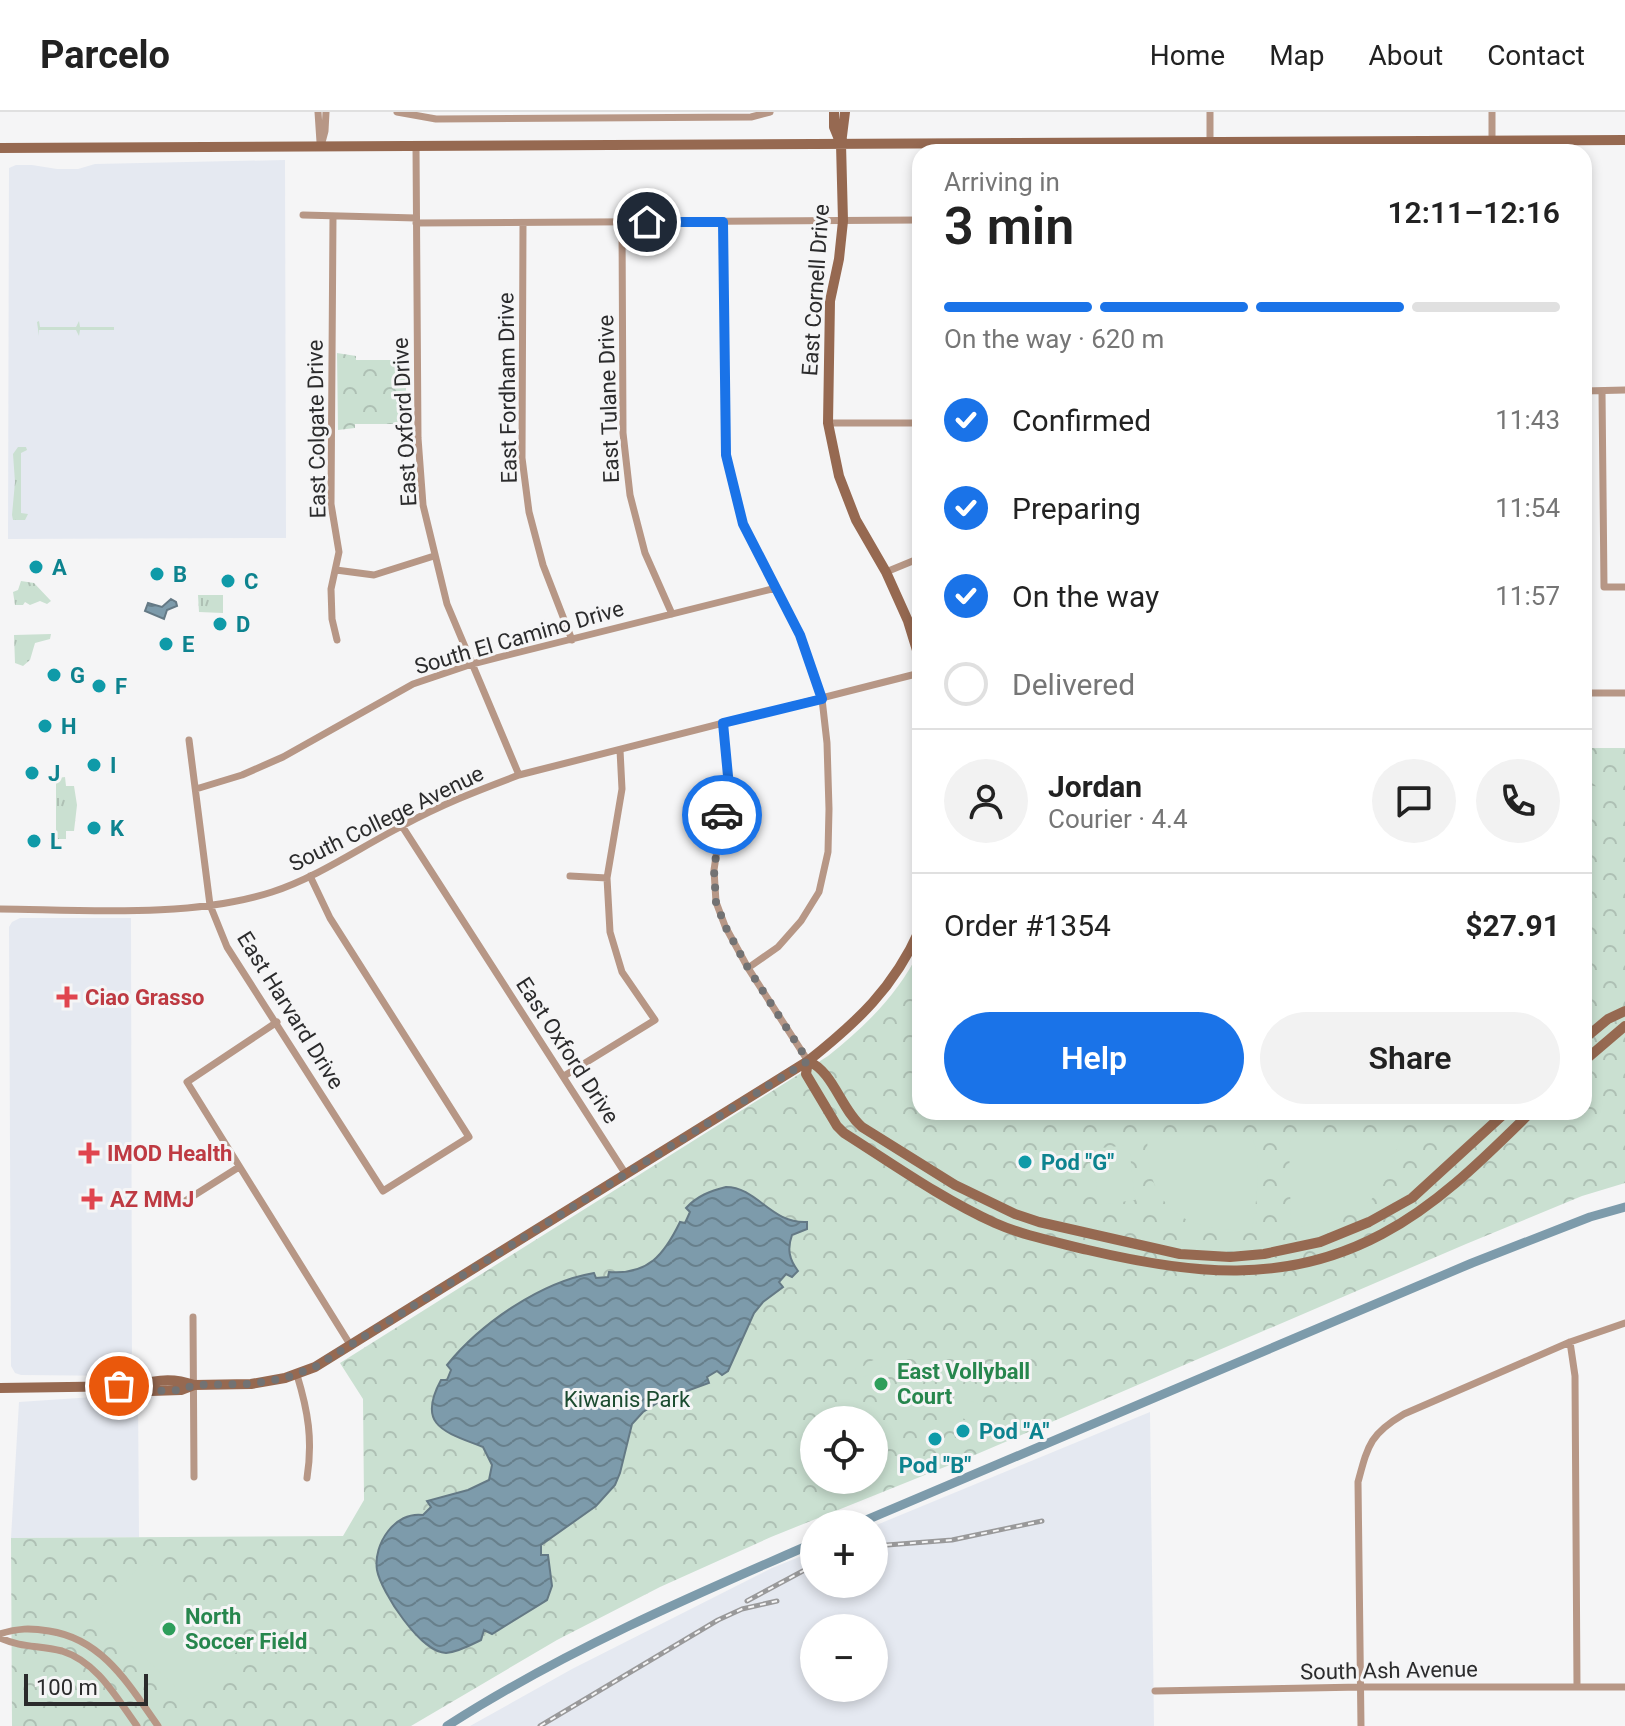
<!DOCTYPE html>
<html lang="en">
<head>
<meta charset="utf-8">
<style>
  body { margin:0; font-family:Roboto,sans-serif; background:#f2f2f2; color:#222; height:100vh; display:flex; flex-direction:column; font-size:30px; white-space:nowrap }
  * { box-sizing:border-box; margin:0 }
  p { font-size:26px; color:#767676 }
  .icon { flex:none; width:44px; height:44px; fill:none; stroke:currentColor; stroke-width:2; stroke-linecap:round; stroke-linejoin:round }
  .map { position:relative; flex:1; overflow:hidden }
  .details { position:absolute; left:912px; top:32px; width:680px; height:976px; display:flex; flex-direction:column; background:#fff; border-radius:24px; box-shadow:0 4px 12px #0003 }
  .details>* { flex:none }
  .fabs { position:absolute; left:800px; top:1294px; display:grid; gap:16px }
  .fabs a { display:grid; place-items:center; width:88px; height:88px; border-radius:50%; background:#fff; box-shadow:0 4px 12px #0003; font-size:40px }
  .scale { position:absolute; left:24px; bottom:20px; width:124px; box-sizing:border-box; padding-left:8px; border:4px solid #2b2b2c; border-top:0; font-size:22px; line-height:28px; white-space:nowrap; color:#2b2b2c; -webkit-text-stroke:6px #f5f5f6; paint-order:stroke }
  .pin { position:absolute; display:grid; place-items:center; width:68px; height:68px; color:#fff; margin:-34px; border:4px solid #fff; border-radius:50%; box-shadow:0 2px 8px #0007 }
  .courier { position:absolute; display:grid; place-items:center; width:80px; height:80px; margin:-40px; border:6px solid #1a73e8; border-radius:50%; background:#fff; color:#222; box-shadow:0 2px 10px #0007 }
  .overview em { font-style:normal; font-weight:600 }
  .overview div { display:flex; flex-direction:column-reverse }
  .overview { display:flex; align-items:center; justify-content:space-between; height:136px; padding:0 32px }
  h1 { font-size:52px; font-weight:600; line-height:60px }
  .bar { display:grid; grid-template-columns:repeat(4,1fr); gap:12px 8px; align-content:center; height:96px; padding:0 32px }
  .bar i { height:10px; border-radius:6px; background:#e0e0e0 }
  .bar .selected { background:#1a73e8 }
  .bar p { grid-column:span 4 }
  .line { display:flex; align-items:center; gap:20px; padding:0 32px; border-top:2px solid #e0e0e0 }
  .line div { flex:1 }
  .round { display:grid; place-items:center; flex:none; width:84px; height:84px; border-radius:42px; background:#f2f2f2 }
  ol { padding:0 32px; list-style:none }
  li { display:flex; align-items:center; gap:24px; height:88px }
  li p { margin-inline-start:auto }
  li .icon { padding:8px; border-radius:50%; background:#1a73e8; color:#fff; stroke-width:4 }
  li:last-child { color:#767676 }
  li i { width:44px; height:44px; border:4px solid #e0e0e0; border-radius:50% }
  .cta { display:flex; gap:16px; margin-top:auto; padding:16px 32px }
  .cta a { flex:1; height:92px; border-radius:48px; background:#1a73e8; color:#fff; font-size:32px; font-weight:600; line-height:92px; text-align:center }
  .cta a+a { background:#f2f2f2; color:#222 }
  header { display:flex; align-items:center; gap:48px; box-sizing:border-box; height:112px; padding:0 40px; background:#fff; border-bottom:2px solid #e0e0e0 }
  header strong { font-size:38px }
  nav { display:flex; gap:44px; margin-inline-start:auto; font-size:28px }
  .map>svg:first-child { display:block }
</style>
</head>
<body>
<header>
<strong>Parcelo</strong>
<nav><a>Home</a><a>Map</a><a>About</a><a>Contact</a></nav>
</header>
<div class="map">
<svg width="1625" height="1614" viewBox="0 0 1625 1614">
  <defs>
    <pattern id="grass-tufts" width="24" height="20" patternUnits="userSpaceOnUse" patternTransform="scale(2)"><rect width="24" height="20" fill="#cae0d1"/><path d="M3 7l-1-3M5 7V3M7 7l1-3M15 17l-1-3M17 17v-4M19 17l1-3" fill="none" stroke="#aec0b4"/></pattern>
    <pattern id="park-crowns" width="20" height="18" patternUnits="userSpaceOnUse" patternTransform="scale(2)"><rect width="20" height="18" fill="#cae0d1"/><path d="M2 6a3 3 0 1 1 6 0M12 15a3 3 0 1 1 6 0" fill="none" stroke="#aec0b4"/></pattern>
    <pattern id="water-waves" width="16" height="10" patternUnits="userSpaceOnUse" patternTransform="scale(2)"><rect width="16" height="10" fill="#7d9bab"/><path d="M0 5q4-4 8 0t8 0" fill="none" stroke="#677f8b"/></pattern>
  </defs>
  <rect width="100%" height="100%" fill="#f5f5f6"/>
  <!-- built -->
  <path fill="#e5e9f1" fill-rule="evenodd" d="M 285,48 L 286,426 L 8,427 L 9,56 L 16,53 L 32,53 L 57,57 L 78,57 L 95,52 Z
    M 20,806 L 131,806 L 132,1264 L 21,1263 L 15,1261 L 11,1254 L 9,815 L 12,810 Z
    M 138,1282 L 139,1425 L 11,1426 L 19,1290 Z
    M 1150,1300 L 1154,1614 L 470,1614 L 572,1557 L 772,1456 L 814,1439 L 814,1472 L 874,1472 L 874,1414 ZM 814,1516 L 874,1516 L 874,1576 L 814,1576 Z"/>
  <!-- grass -->
  <path fill="url(#grass-tufts)" d="M 39,209 L 40,215 L 76,215 L 79,209 L 80,215 L 114,215 L 114,218 L 80,218 L 79,224 L 76,218 L 39,218 L 39,224 L 37,210 Z
    M 18,335 L 26,335 L 27,338 L 21,341 L 21,401 L 28,402 L 25,408 L 13,408 L 12,403 L 15,370 L 13,342 Z
    M 21,469 L 34,471 L 51,489 L 47,492 L 40,489 L 30,493 L 25,490 L 23,493 L 15,493 L 13,480 L 18,478 Z
    M 198,483 L 223,483 L 223,501 L 199,500 Z
    M 51,522 L 50,527 L 35,531 L 30,548 L 23,554 L 15,551 L 14,523 Z
    M 65,665 L 66,674 L 74,674 L 77,693 L 74,719 L 66,719 L 66,727 L 58,727 L 56,724 L 56,669 L 58,666 Z"/>
  <!-- park -->
  <path fill="url(#park-crowns)" fill-rule="evenodd" d="M 337,241 L 356,244 L 356,248 L 406,248 L 406,312 L 355,312 L 355,316 L 338,318 Z
    M 1584,636 L 1625,636 L 1625,1071 L 1582,1084 L 1466,1132 L 977,1342 L 771,1425 L 660,1475 L 557,1528 L 411,1614 L 12,1614 L 11,1426 L 343,1424 L 364,1388 L 363,1287 L 340,1251 L 828,944 C 867,913 898,882 920,838 L 920,1000 L 1584,1000 ZM 814,1308 L 874,1308 L 874,1368 L 814,1368 Z"/>
  <!-- pitch -->
  <path fill="#cae0d1" d="M 1584,673 L 1603,675 L 1601,705 L 1584,704 Z
    M 1301,1022 L 1400,1025 C 1384,1097 1357,1105 1291,1116 L 1289,1030 Z
    M 1244,1023 L 1252,1026 C 1264,1049 1255,1094 1252,1119 C 1207,1118 1167,1113 1151,1063 C 1147,1052 1148,1038 1147,1026 Z
    M 1129,1033 L 1135,1088 L 1099,1093 L 1092,1037 Z
    M 881,1245 L 901,1250 L 905,1247 L 914,1258 L 905,1261 L 883,1254 L 862,1266 L 852,1265 L 857,1254 L 860,1257 L 869,1250 Z
    M 955,1283 L 984,1294 L 978,1312 L 949,1301 Z
    M 819,1368 L 847,1368 L 850,1375 L 822,1387 L 814,1370 Z
    M 146,1448 L 242,1534 L 191,1589 L 96,1501 Z"/>
  <!-- water -->
  <path fill="url(#water-waves)" stroke="#647985" stroke-width="2" d="M 171,487 L 176,490 L 177,494 L 167,498 L 164,507 L 145,499 L 148,491 L 162,495 Z
    M 726,1075 C 757,1075 771,1112 807,1110 L 807,1117 L 792,1123 C 787,1137 789,1147 798,1159 L 792,1165 L 786,1162 L 779,1170 L 783,1175 L 763,1190 L 754,1201 L 728,1259 L 722,1263 L 717,1259 L 707,1265 L 709,1271 L 662,1288 L 643,1300 L 632,1312 L 620,1361 L 615,1373 L 596,1394 L 541,1433 L 541,1443 L 548,1443 L 552,1474 L 547,1488 L 492,1522 L 484,1518 L 481,1528 C 471,1533 458,1540 446,1541 C 421,1541 381,1480 377,1458 C 373,1432 395,1399 423,1403 L 431,1395 L 427,1389 L 468,1378 L 489,1368 L 492,1353 L 483,1335 C 445,1320 416,1314 441,1268 L 447,1268 L 451,1258 L 447,1253 C 481,1211 541,1170 594,1161 L 596,1166 L 608,1165 L 609,1160 C 648,1163 664,1143 680,1110 L 685,1111 L 690,1100 L 686,1096 C 697,1084 710,1079 726,1075 Z"/>
  <g fill="none" stroke-linecap="round" stroke-linejoin="round">
    <!-- canal -->
    <path stroke="#7d9bab" stroke-width="9" d="M 857,1412 L 1472,1151 L 1590,1105 L 1625,1095
      M 447,1614 C 562,1540 689,1485 814,1431"/>
    <!-- street -->
    <path stroke="#b79786" stroke-width="7" d="M 318,0 L 320,30
      M 397,0 L 436,7 L 751,5 L 770,0
      M 1210,0 L 1210,30
      M 1492,0 L 1492,40
      M 321,34 L 325,19 L 326,0
      M 416,34 L 418,326 L 423,393 L 447,492 L 519,663
      M 303,103 L 416,106
      M 333,104 L 331,392 L 339,440 L 331,477 L 332,507 L 337,528
      M 622,110 L 623,321 L 630,383 L 645,441 L 672,502
      M 723,110 L 726,343 L 743,412 L 800,523 L 822,587 L 827,631 L 829,697 L 828,740 L 819,780 L 801,809 L 778,835 L 748,856
      M 416,111 L 920,108
      M 523,112 L 522,346 L 529,400 L 543,453 L 572,528
      M 1584,279 L 1625,278
      M 1602,279 L 1604,475 L 1625,475
      M 828,311 L 920,311
      M 336,458 L 374,463 L 434,444
      M 886,460 L 920,446
      M 1584,581 L 1625,581
      M 723,611 L 728,664 L 714,758 L 716,790 L 725,814 L 748,856 L 808,949
      M 189,628 L 210,793 L 227,835 L 383,1079 L 469,1025 L 330,806 L 310,764
      M 196,677 L 242,663 L 283,645 L 413,572 L 472,552 L 776,476
      M 402,714 L 625,1061
      M 570,764 L 607,766
      M 0,797 C 84,798 192,806 272,780 C 318,765 359,736 402,714 C 440,693 479,678 519,663 L 920,561
      M 277,910 L 187,970 L 351,1234
      M 564,964 L 655,908 L 622,860 L 610,820 L 607,766 L 622,677 L 620,638
      M 182,1091 L 239,1055
      M 193,1205 L 194,1365
      M 1570,1230 L 1575,1264 L 1577,1574
      M 297,1263 C 308,1299 313,1328 307,1366
      M 0,1522 C 17,1516 31,1516 49,1519 C 103,1527 129,1573 158,1614
      M 0,1526 C 22,1536 39,1533 62,1539 C 97,1550 116,1585 137,1614
      M 1155,1579 L 1361,1575 L 1625,1575
      M 1361,1614 L 1358,1370 C 1368,1333 1370,1322 1404,1302 L 1570,1230 L 1625,1211"/>
    <!-- secondary -->
    <path stroke="#966951" stroke-width="10" d="M 834,0 L 834,15 L 841,32
      M 845,0 L 841,32 L 843,109 L 839,147 L 830,189 L 828,311 L 839,364 L 856,408 L 886,460 L 908,509 L 920,548
      M 0,36 L 1625,28
      M 1584,927 L 1608,907 L 1625,899
      M 808,949 L 806,962 L 837,1014 L 844,1021 C 893,1052 942,1087 995,1111 C 1024,1124 1057,1130 1088,1138 C 1190,1162 1285,1174 1382,1122 C 1439,1092 1485,1045 1531,1000
      M 808,949 C 834,960 840,996 862,1015 L 955,1073 L 1015,1102 L 1039,1110 L 1180,1142 L 1230,1145 L 1264,1142 L 1320,1130 L 1369,1110 L 1412,1086 L 1506,1000
      M 1584,949 L 1625,914
      M 138,1274 C 156,1267 175,1266 194,1273
      M 0,1276 L 136,1274 L 151,1279 L 181,1278 L 194,1273 L 251,1272 L 285,1266 L 315,1255 L 808,949 C 857,910 894,876 920,817"/>
    <!-- rail casing -->
    <g stroke="#99999a" stroke-width="5">
      <path id="rail" d="M 874,1434 L 952,1428 L 1042,1409
        M 747,1489 L 814,1453
        M 540,1614 L 718,1508 L 742,1497 L 777,1489"/>
    </g>
    <!-- rail -->
    <use href="#rail" stroke="#f5f5f6" stroke-width="2" stroke-dasharray="6" stroke-linecap="butt"/>
  </g>
  <g fill="none" stroke-linecap="round" stroke-linejoin="round">
    <!-- done -->
    <path stroke="#727273" stroke-width="8" stroke-dasharray="0 14.4" d="M 119,1274 L 136,1274 L 151,1279 L 181,1278 L 194,1273 L 251,1272 L 285,1266 L 315,1255 L 808,949 L 748,856 L 725,814 L 716,790 L 714,758 L 722,703"/>
    <!-- route -->
    <path stroke="#1a73e8" stroke-width="10" d="M 647,110 L 723,110 L 726,343 L 743,412 L 800,523 L 822,587 L 723,611 L 728,664 L 722,703"/>
  </g>
  <!-- markers -->
  <g fill="#0f9aa8" stroke="#f5f5f6" stroke-width="3">
    <circle cx="36" cy="455" r="8"/>
    <circle cx="157" cy="462" r="8"/>
    <circle cx="228" cy="469" r="8"/>
    <circle cx="220" cy="512" r="8"/>
    <circle cx="166" cy="532" r="8"/>
    <circle cx="54" cy="563" r="8"/>
    <circle cx="99" cy="574" r="8"/>
    <circle cx="45" cy="614" r="8"/>
    <circle cx="94" cy="653" r="8"/>
    <circle cx="32" cy="661" r="8"/>
    <circle cx="94" cy="716" r="8"/>
    <circle cx="34" cy="729" r="8"/>
    <circle cx="1025" cy="1050" r="8"/>
    <circle cx="963" cy="1319" r="8"/>
    <circle cx="935" cy="1327" r="8"/>
  </g>
  <g fill="#e0444e" stroke="#f5f5f6" stroke-width="3">
    <path d="M63 873h8v8h8v8h-8v8h-8v-8h-8v-8h8z"/>
    <path d="M85 1029h8v8h8v8h-8v8h-8v-8h-8v-8h8z"/>
    <path d="M88 1075h8v8h8v8h-8v8h-8v-8h-8v-8h8z"/>
  </g>
  <g fill="#2e9e5b" stroke="#f5f5f6" stroke-width="3">
    <circle cx="881" cy="1272" r="8"/>
    <circle cx="169" cy="1517" r="8"/>
  </g>
  <g text-anchor="middle" stroke-width="6" stroke-linejoin="round" paint-order="stroke">
    <!-- street labels -->
    <g font-size="22" fill="#2b2b2c" stroke="#f5f5f6">
      <text transform="translate(815 178) rotate(-86)" y="8">East Cornell Drive</text>
      <text transform="translate(507 276) rotate(-91)" y="8">East Fordham Drive</text>
      <text transform="translate(608 287) rotate(-92)" y="8">East Tulane Drive</text>
      <text transform="translate(404 310) rotate(-93)" y="8">East Oxford Drive</text>
      <text transform="translate(316 317) rotate(-91)" y="8">East Colgate Drive</text>
      <text transform="translate(519 525) rotate(-16)" y="8">South El Camino Drive</text>
      <text transform="translate(386 706) rotate(-26)" y="8">South College Avenue</text>
      <text transform="translate(291 898) rotate(58)" y="8">East Harvard Drive</text>
      <text transform="translate(568 938) rotate(57)" y="8">East Oxford Drive</text>
      <text transform="translate(1389 1558) rotate(-1)" y="8">South Ash Avenue</text>
    </g>
    <!-- culture labels -->
    <g font-size="22" font-weight="bold" fill="#0d838f" stroke="#f5f5f6" text-anchor="start">
      <text x="52" y="463">A</text>
      <text x="173" y="470">B</text>
      <text x="244" y="477">C</text>
      <text x="236" y="520">D</text>
      <text x="182" y="540">E</text>
      <text x="70" y="571">G</text>
      <text x="115" y="582">F</text>
      <text x="61" y="622">H</text>
      <text x="110" y="661">I</text>
      <text x="48" y="669">J</text>
      <text x="110" y="724">K</text>
      <text x="50" y="737">L</text>
      <text x="1041" y="1058">Pod "G"</text>
      <text x="979" y="1327">Pod "A"</text>
      <text x="935" y="1361" text-anchor="middle">Pod "B"</text>
    </g>
    <!-- health labels -->
    <g font-size="22" font-weight="bold" fill="#be3a42" stroke="#f5f5f6" text-anchor="start">
      <text x="85" y="893">Ciao Grasso</text>
      <text x="107" y="1049">IMOD Health</text>
      <text x="110" y="1095">AZ MMJ</text>
    </g>
    <!-- leisure labels -->
    <g font-size="22" font-weight="bold" fill="#27864d" stroke="#f5f5f6" text-anchor="start">
      <text x="897" y="1267">East Vollyball<tspan x="897" dy="25">Court</tspan></text>
      <text x="185" y="1512">North<tspan x="185" dy="25">Soccer Field</tspan></text>
    </g>
    <!-- park labels -->
    <g font-size="22" fill="#1b4b2f" stroke="#f5f5f6">
      <text x="627" y="1295">Kiwanis Park</text>
    </g>
  </g>
</svg>
<div class="fabs">
<a><svg class="icon" aria-label="locate" viewBox="0 0 24 24"><circle cx="12" cy="12" r="6"/><path d="M12 2v4M12 18v4M2 12h4M18 12h4"/></svg></a>
<a>+</a>
<a>−</a>
</div>
<div class="scale">100 m</div>
<div class="pin" style="left:119px;top:1274px;background:#ea580c"><svg class="icon" aria-label="bag" viewBox="0 0 24 24"><path d="M5 8h14l-1 12H6zM9 8a3 3 0 0 1 6 0"/></svg></div>
<div class="pin" style="left:647px;top:110px;background:#1f2937"><svg class="icon" aria-label="home" viewBox="0 0 24 24"><path d="M3 11l9-7 9 7M6 9v11h12V9"/></svg></div>
<div class="courier" style="left:722px;top:703px"><svg class="icon" aria-label="car" viewBox="0 0 24 24"><path d="M5 17H2v-5l4-1 3-4h7l3 4 3 1v5h-3M9 17h6M6 11h13"/><circle cx="7" cy="17" r="2"/><circle cx="17" cy="17" r="2"/></svg></div>
<section class="details">
<div class="overview"><div><h1>3 min</h1><p>Arriving in</p></div><em>12:11–12:16</em></div>
<div class="bar"><i class="selected"></i><i class="selected"></i><i class="selected"></i><i></i><p>On the way · 620 m</p></div>
<ol>
<li><svg class="icon" aria-label="check" viewBox="0 0 24 24"><path d="M5 12l5 5 9-10"/></svg>Confirmed<p>11:43</p></li>
<li><svg class="icon" aria-label="check" viewBox="0 0 24 24"><path d="M5 12l5 5 9-10"/></svg>Preparing<p>11:54</p></li>
<li><svg class="icon" aria-label="check" viewBox="0 0 24 24"><path d="M5 12l5 5 9-10"/></svg>On the way<p>11:57</p></li>
<li><i></i>Delivered</li>
</ol>
<div class="line" style="height:144px"><a class="round"><svg class="icon" aria-label="person" viewBox="0 0 24 24"><circle cx="12" cy="8" r="4"/><path d="M4 21q1-7 8-7t8 7"/></svg></a><div><b>Jordan</b><p>Courier · 4.4</p></div><a class="round"><svg class="icon" aria-label="chat" viewBox="0 0 24 24"><path d="M4 5h16v11H9l-5 4z"/></svg></a><a class="round"><svg class="icon" aria-label="phone" viewBox="0 0 24 24"><path d="M5 4h4l2 5-3 2q2 4 5 5l2-3 5 2v4C11 20 4 13 5 4z"/></svg></a></div>
<div class="line" style="height:104px"><div>Order #1354</div><b>$27.91</b></div>
<div class="cta"><a>Help</a><a>Share</a></div>
</section>
</div>
</body>
</html>
